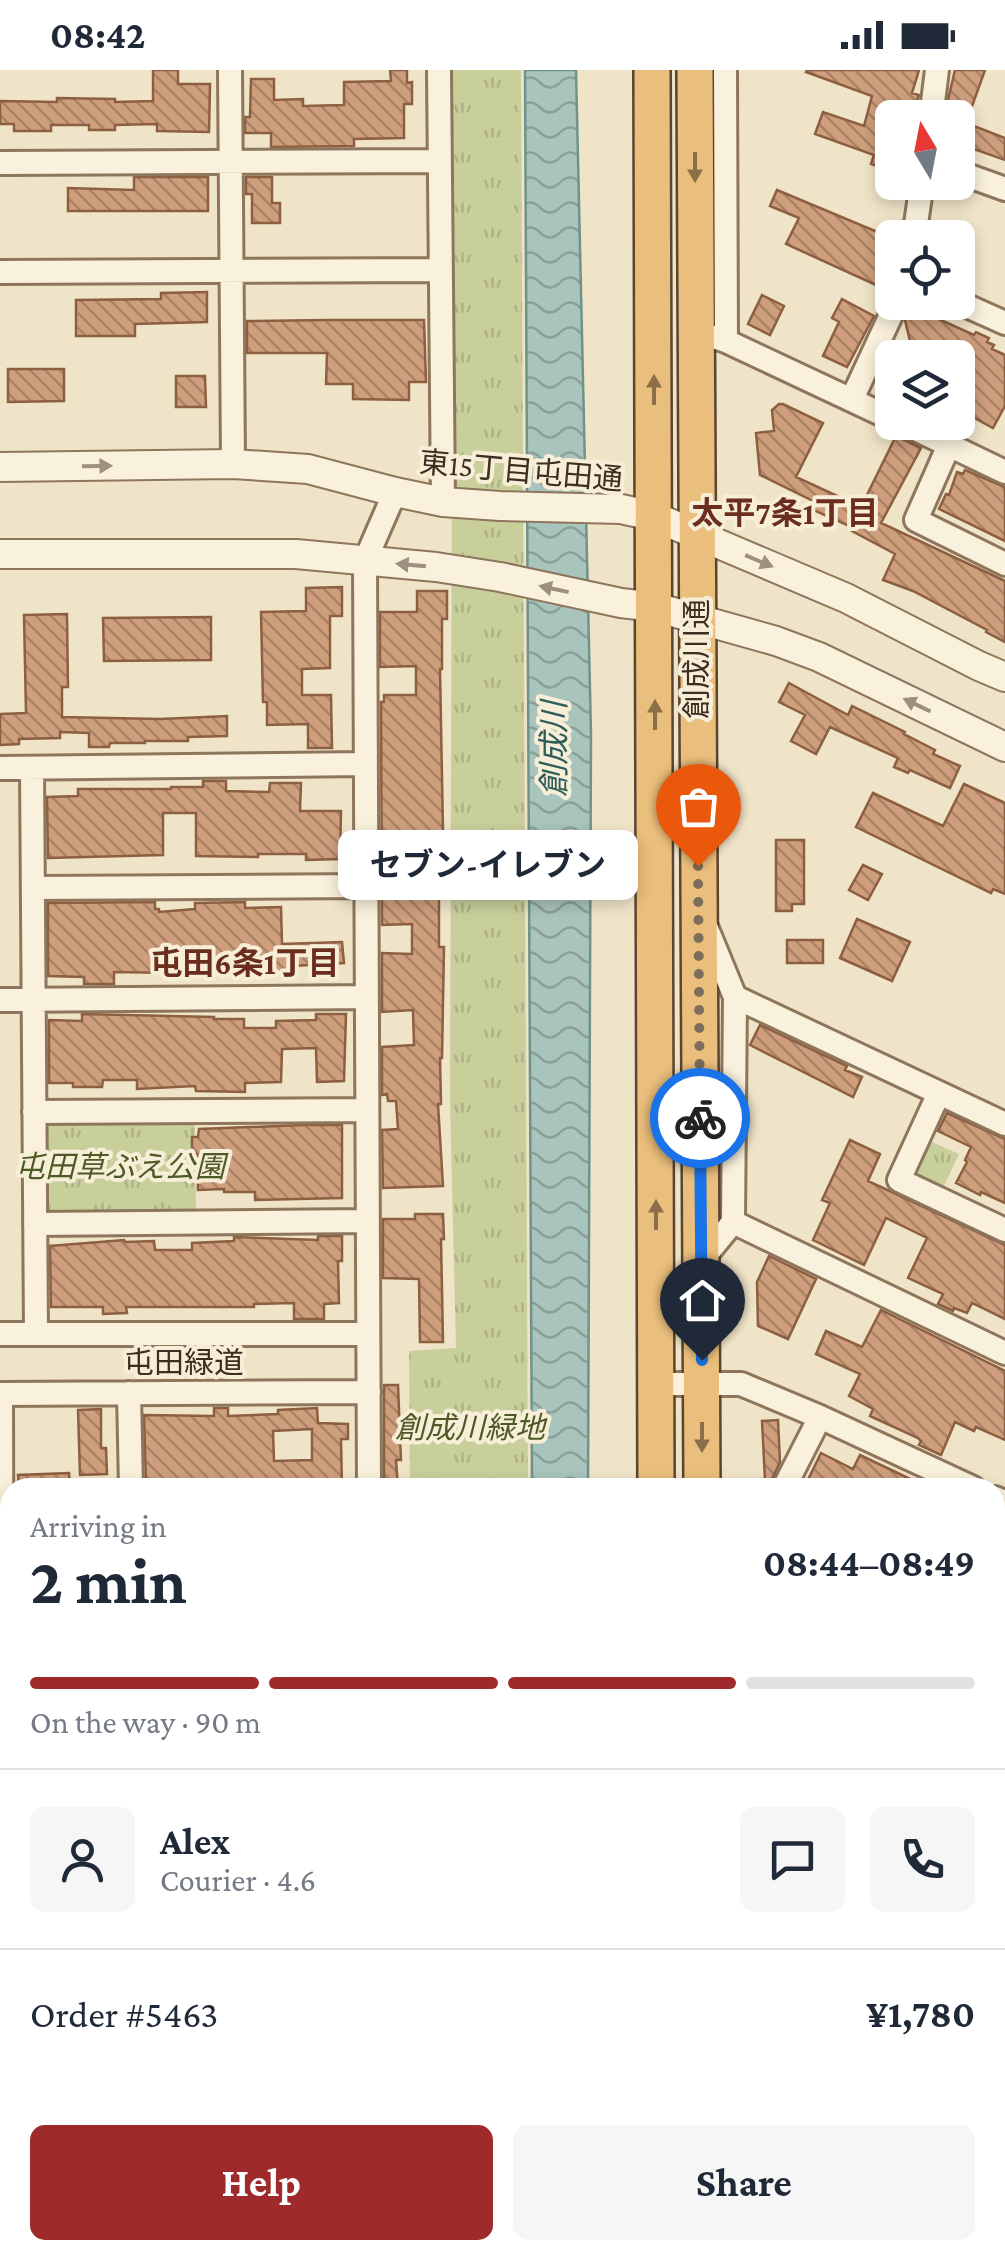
<!DOCTYPE html>
<html lang="en">
<head>
<meta charset="utf-8">
<style>
  body { margin:0; font-family:"Crimson Pro","Noto Sans JP",serif; background:#f6f6f7; color:#1f2937; height:100vh; display:flex; flex-direction:column; font-size:38px; white-space:nowrap }
  * { box-sizing:border-box; margin:0 }
  p { font-size:32px; color:#747a83 }
  .icon { flex:none; width:55px; height:55px; fill:none; stroke:currentColor; stroke-width:2; stroke-linecap:round; stroke-linejoin:round }
  .map { position:relative; flex:1; overflow:hidden }
  .panel { position:absolute; left:0px; top:1408px; width:1005px; height:782px; display:flex; flex-direction:column; background:#fff; border-radius:30px 30px 0 0; box-shadow:0 5px 15px #0003 }
  .panel>* { flex:none }
  .needle { width:65px; rotate:350deg }
  .fabs { position:absolute; left:875px; top:30px; display:grid; gap:20px }
  .fabs a { display:grid; place-items:center; width:100px; height:100px; border-radius:15px; background:#fff; box-shadow:0 5px 15px #0003; font-size:50px }
  .pin { position:absolute; display:grid; place-items:center; width:85px; height:85px; color:#fff; margin:-102px -42px; border-radius:50% 50% 50% 0; rotate:-45deg; box-shadow:0 0 10px #0007 }
  .pin .icon { rotate:45deg }
  .courier { position:absolute; display:grid; place-items:center; width:100px; height:100px; margin:-50px; border:8px solid #1a73e8; border-radius:50%; background:#fff; color:#222; box-shadow:0 2px 12px #0007 }
  .bubble { position:absolute; height:70px; border-radius:15px; background:#fff; box-shadow:0 5px 15px #0003; font-size:32px; font-weight:700; line-height:70px; text-align:center }
  .headline em { font-style:normal; font-weight:700 }
  .headline div { display:flex; flex-direction:column-reverse }
  .headline { display:flex; align-items:center; justify-content:space-between; height:170px; padding:0 30px }
  h1 { font-size:65px; font-weight:700; line-height:75px }
  .bar { display:grid; grid-template-columns:repeat(4,1fr); gap:15px 10px; align-content:center; height:120px; padding:0 30px }
  .bar i { height:12px; border-radius:8px; background:#e0e1e3 }
  .bar .active { background:#9e2a2b }
  .bar p { grid-column:span 4 }
  .line { display:flex; align-items:center; gap:25px; padding:0 30px; border-top:2px solid #e0e1e3 }
  .line div { flex:1 }
  .round { display:grid; place-items:center; flex:none; width:105px; height:105px; border-radius:15px; background:#f6f6f7 }
  .primary-button { display:flex; gap:20px; margin-top:auto; padding:20px 30px }
  .primary-button a { flex:1; height:115px; border-radius:15px; background:#9e2a2b; color:#fff; font-size:40px; font-weight:700; line-height:115px; text-align:center }
  .primary-button a+a { background:#f6f6f7; color:#1f2937 }
  .status { display:flex; justify-content:space-between; align-items:center; height:70px; padding:0 50px; background:#fff; direction:ltr }
  .status svg { height:28px; fill:currentColor }
  .map>svg:first-child { display:block }
</style>
</head>
<body>
<div class="status"><b>08:42</b><svg viewBox="0 0 49 12"><path d="M0 12V9h3v3zM5 12V6h3v6zM10 12V3h3v9zM15 12V0h3v12zM26 1h20v11H26zM47 4h2v5h-2z"/></svg></div>
<div class="map">
<svg width="1005" height="2189" viewBox="0 0 1005 2189">
  <defs>
    <pattern id="park-tufts" width="24" height="20" patternUnits="userSpaceOnUse" patternTransform="scale(2.5)"><rect width="24" height="20" fill="#c9cf9b"/><path d="M3 7l-1-3M5 7V3M7 7l1-3M15 17l-1-3M17 17v-4M19 17l1-3" fill="none" stroke="#aeb285"/></pattern>
    <pattern id="water-waves" width="16" height="10" patternUnits="userSpaceOnUse" patternTransform="scale(2.5)"><rect width="16" height="10" fill="#a9c4bc"/><path d="M0 5q4-4 8 0t8 0" fill="none" stroke="#8ba098"/></pattern>
    <pattern id="building-back-hatch" width="6" height="6" patternUnits="userSpaceOnUse" patternTransform="scale(2.5)"><rect width="6" height="6" fill="#cf9f7d"/><path d="M-1 5l2 2M0 0l6 6M5-1l2 2" fill="none" stroke="#a98266"/></pattern>
  </defs>
  <rect width="100%" height="100%" fill="#f0e4c8"/>
  <!-- park -->
  <path fill="url(#park-tufts)" d="M 448,0 L 521,0 L 528,1417 L 410,1417 L 409,1281 L 456,1278 L 450,1032 L 452,362 Z
    M 50,1052 L 195,1052 L 196,1142 L 51,1142 L 44,1134 L 45,1058 Z
    M 923,1068 L 959,1084 L 941,1122 L 906,1106 Z"/>
  <!-- water -->
  <path fill="url(#water-waves)" stroke="#6f938a" stroke-width="2.5" d="M 525,0 L 576,0 L 591,664 L 588,1418 L 532,1417 Z"/>
  <!-- building -->
  <path fill="url(#building-back-hatch)" stroke="#8d5f41" stroke-width="2.5" fill-rule="evenodd" d="M 153,0 L 178,0 L 178,14 L 210,14 L 209,62 L 157,61 L 157,54 L 115,55 L 115,60 L 89,60 L 89,55 L 51,55 L 51,61 L 14,61 L 14,54 L 0,54 L 0,31 L 57,32 L 57,28 L 115,29 L 115,32 L 153,31 Z
    M 390,0 L 407,0 L 407,13 L 412,12 L 412,34 L 404,34 L 404,68 L 354,69 L 354,76 L 271,77 L 271,63 L 245,63 L 245,47 L 250,47 L 251,9 L 274,9 L 274,30 L 303,29 L 303,36 L 344,35 L 344,12 L 391,11 Z
    M 807,0 L 919,0 L 912,23 L 919,25 L 914,39 L 894,33 L 885,66 L 892,68 L 892,101 L 871,94 L 874,85 L 815,64 L 823,42 L 864,56 L 872,26 L 806,2 Z
    M 955,0 L 985,0 L 966,53 L 1005,68 L 1005,90 L 974,79 L 972,85 L 958,80 L 958,33 L 948,30 Z
    M 134,107 L 208,107 L 208,141 L 68,141 L 68,118 L 134,120 Z
    M 246,107 L 272,107 L 272,133 L 280,133 L 280,153 L 252,153 L 252,124 L 246,124 Z
    M 777,120 L 892,168 L 892,175 L 876,215 L 786,174 L 799,148 L 770,136 Z
    M 207,222 L 207,252 L 135,254 L 135,266 L 76,266 L 76,230 L 161,229 L 161,223 Z
    M 762,225 L 784,236 L 770,265 L 748,254 Z
    M 842,229 L 874,246 L 847,297 L 823,286 L 839,252 L 832,248 Z
    M 913,232 L 924,232 L 937,240 L 934,247 L 974,265 L 976,262 L 989,268 L 987,272 L 994,275 L 992,279 L 1005,285 L 1005,336 L 993,358 L 969,345 L 971,341 L 958,335 L 958,288 L 914,288 L 905,250 Z
    M 327,250 L 424,250 L 426,312 L 409,312 L 409,330 L 353,329 L 353,314 L 326,314 L 327,283 L 247,283 L 247,251 Z
    M 8,299 L 64,299 L 64,331 L 8,332 Z
    M 176,306 L 205,306 L 206,337 L 176,337 Z
    M 779,334 L 783,334 L 823,353 L 796,407 L 861,437 L 896,366 L 921,378 L 881,453 L 1005,511 L 1005,572 L 986,562 L 987,560 L 913,521 L 883,510 L 895,484 L 852,461 L 854,458 L 811,439 L 815,432 L 760,405 L 756,363 L 774,361 L 772,340 Z
    M 965,400 L 1005,417 L 1005,471 L 939,439 L 946,424 L 949,425 L 957,402 L 963,404 Z
    M 342,517 L 342,546 L 330,546 L 330,598 L 302,599 L 302,625 L 331,625 L 332,678 L 308,678 L 308,654 L 267,655 L 267,632 L 263,632 L 261,542 L 306,541 L 306,518 Z
    M 417,521 L 447,521 L 447,549 L 442,549 L 442,599 L 440,599 L 444,815 L 439,815 L 439,877 L 444,877 L 442,988 L 440,988 L 441,1034 L 438,1034 L 443,1116 L 383,1118 L 382,1060 L 398,1059 L 396,1031 L 388,1031 L 387,1024 L 382,1025 L 382,977 L 414,975 L 413,940 L 382,942 L 382,883 L 412,884 L 412,854 L 382,855 L 381,632 L 384,632 L 384,625 L 416,625 L 416,596 L 380,597 L 380,542 L 417,542 Z
    M 67,544 L 68,617 L 62,617 L 62,647 L 160,649 L 227,646 L 227,666 L 188,667 L 188,671 L 145,671 L 145,673 L 110,673 L 109,677 L 89,677 L 89,663 L 60,662 L 60,668 L 19,669 L 19,674 L 0,675 L 0,644 L 26,643 L 24,545 Z
    M 211,547 L 211,590 L 104,591 L 103,548 Z
    M 789,613 L 848,645 L 852,636 L 905,662 L 904,664 L 935,680 L 933,684 L 960,696 L 950,718 L 910,700 L 908,703 L 894,697 L 898,688 L 830,657 L 816,684 L 791,671 L 805,645 L 779,632 Z
    M 203,711 L 226,711 L 226,721 L 269,722 L 270,713 L 301,713 L 300,741 L 341,741 L 340,789 L 306,790 L 306,784 L 258,784 L 258,787 L 196,786 L 196,743 L 163,743 L 163,785 L 48,788 L 47,727 L 78,726 L 78,719 L 171,719 L 171,717 L 203,717 Z
    M 964,714 L 1005,733 L 1005,824 L 993,819 L 991,823 L 856,757 L 873,723 L 943,756 Z
    M 776,770 L 804,770 L 804,834 L 792,834 L 792,841 L 776,841 Z
    M 863,795 L 882,804 L 868,830 L 849,820 Z
    M 155,832 L 155,839 L 159,839 L 159,842 L 195,839 L 195,833 L 245,832 L 245,838 L 281,837 L 282,874 L 342,872 L 344,893 L 293,896 L 293,900 L 235,905 L 234,897 L 172,900 L 172,903 L 114,902 L 114,914 L 84,914 L 84,907 L 48,906 L 48,833 Z
    M 857,849 L 910,872 L 892,911 L 840,888 Z
    M 787,870 L 823,870 L 823,893 L 787,893 Z
    M 82,944 L 214,947 L 214,949 L 244,949 L 244,958 L 276,958 L 276,951 L 316,950 L 316,944 L 346,944 L 344,1011 L 317,1012 L 316,978 L 282,979 L 281,1012 L 245,1013 L 245,1022 L 196,1021 L 195,1016 L 137,1019 L 137,1010 L 103,1010 L 102,1017 L 73,1017 L 73,1013 L 49,1013 L 49,950 L 82,951 Z
    M 760,955 L 847,996 L 845,1000 L 862,1007 L 853,1027 L 750,975 Z
    M 947,1043 L 1005,1069 L 1005,1133 L 981,1122 L 980,1125 L 956,1113 L 967,1092 L 965,1090 L 971,1077 L 938,1061 Z
    M 303,1055 L 342,1055 L 342,1128 L 255,1130 L 255,1122 L 224,1122 L 224,1119 L 198,1120 L 197,1084 L 192,1084 L 192,1067 L 198,1067 L 199,1059 Z
    M 850,1070 L 880,1084 L 868,1111 L 1005,1175 L 1005,1249 L 972,1233 L 967,1243 L 954,1238 L 953,1241 L 938,1234 L 943,1224 L 908,1208 L 927,1168 L 886,1148 L 864,1195 L 813,1170 L 830,1133 L 822,1130 Z
    M 415,1144 L 443,1144 L 444,1169 L 441,1169 L 443,1272 L 420,1272 L 419,1209 L 383,1208 L 383,1149 L 415,1149 Z
    M 318,1166 L 342,1166 L 342,1191 L 338,1191 L 339,1233 L 324,1234 L 324,1249 L 294,1249 L 294,1233 L 254,1234 L 254,1237 L 126,1237 L 127,1243 L 103,1244 L 103,1237 L 51,1237 L 50,1176 L 124,1170 L 125,1172 L 154,1171 L 155,1180 L 192,1180 L 192,1173 L 234,1171 L 234,1167 L 318,1170 Z
    M 769,1186 L 816,1209 L 788,1269 L 758,1256 L 757,1212 Z
    M 881,1240 L 1005,1301 L 1005,1370 L 976,1357 L 974,1361 L 955,1352 L 941,1385 L 919,1375 L 921,1371 L 918,1368 L 870,1346 L 873,1339 L 849,1326 L 860,1304 L 816,1284 L 826,1261 L 862,1277 Z
    M 384,1315 L 398,1315 L 401,1390 L 396,1390 L 398,1418 L 384,1418 Z
    M 214,1338 L 228,1338 L 228,1346 L 278,1344 L 278,1340 L 317,1338 L 318,1353 L 348,1354 L 348,1369 L 341,1369 L 342,1418 L 314,1418 L 313,1411 L 271,1412 L 271,1416 L 245,1417 L 245,1412 L 208,1413 L 208,1410 L 164,1411 L 164,1413 L 146,1414 L 144,1345 L 214,1346 ZM 312,1359 L 312,1390 L 274,1391 L 273,1361 Z
    M 101,1339 L 101,1378 L 106,1378 L 107,1404 L 80,1405 L 78,1340 Z
    M 778,1350 L 780,1392 L 772,1409 L 765,1410 L 762,1351 Z
    M 821,1383 L 853,1399 L 860,1385 L 929,1418 L 804,1418 Z
    M 69,1403 L 70,1418 L 19,1418 L 18,1405 Z"/>
  <g fill="none" stroke-linecap="round" stroke-linejoin="round">
    <!-- minor casing -->
    <g stroke="#8d765c" stroke-width="28">
      <path id="minor" d="M 230,0 L 233,394
        M 439,0 L 443,432
        M 725,0 L 726,271
        M 931,48 L 937,0
        M 0,93 L 438,91
        M 958,102 L 1005,119
        M 914,168 L 922,112
        M 0,202 L 440,200
        M 958,232 L 1005,253
        M 714,267 L 726,271 L 892,349
        M 852,329 L 897,232
        M 901,352 L 1005,402
        M 949,375 L 916,450 L 1005,494
        M 0,698 L 365,694
        M 32,698 L 36,1264
        M 33,818 L 365,816
        M 735,927 L 1005,1054
        M 0,930 L 366,927
        M 939,1023 L 899,1110 L 1005,1160
        M 34,1042 L 366,1040
        M 733,1152 L 1005,1283
        M 35,1154 L 367,1151
        M 701,1191 L 733,1152 L 735,927 L 705,854
        M 0,1264 L 368,1264
        M 656,1314 L 741,1314 L 820,1347 L 973,1418
        M 129,1323 L 131,1418
        M 0,1324 L 369,1322
        M 1,1324 L 2,1746 L 10,2062
        M 369,1418 L 365,491 L 395,422
        M 784,1418 L 820,1347
        M 995,1428 L 1005,1432
        M 995,1566 L 1005,1571
        M 995,1736 L 1005,1741
        M 714,2180 L 744,2184 L 754,2189"/>
    </g>
    <!-- tertiary casing -->
    <g stroke="#8d765c" stroke-width="32">
      <path id="tertiary" d="M 0,397 L 233,394 L 308,399 L 395,422 L 443,432 L 500,436 L 621,439 L 653,446 L 846,528 L 979,596 L 1005,607
        M 0,484 L 296,484 L 436,497 L 500,507 L 621,533 L 655,537 L 776,571 L 819,587 L 1005,677
        M 0,2186 L 168,2187 L 378,2183 L 629,2186 L 653,2180"/>
    </g>
    <!-- trunk casing -->
    <g stroke="#5b4430" stroke-width="40">
      <path id="trunk" d="M 652,0 L 656,1418
        M 695,0 L 702,1418
        M 703,2180 L 703,2189
        M 658,2189 L 658,2180"/>
    </g>
    <!-- minor -->
    <use href="#minor" stroke="#faf1dc" stroke-width="22"/>
    <!-- tertiary -->
    <use href="#tertiary" stroke="#faf1dc" stroke-width="28"/>
    <!-- trunk -->
    <use href="#trunk" stroke="#eabe7c" stroke-width="35"/>
  </g>
  <!-- one-way arrows -->
  <defs><path id="oneway-solid" d="M-6-.8H1V-3.2L6.5 0L1 3.2V.8H-6Z" transform="scale(2.5)"/></defs>
  <g fill="#8b6f49">
    <use href="#oneway-solid" transform="translate(695 97) rotate(90)"/>
    <use href="#oneway-solid" transform="translate(654 320) rotate(-90)"/>
    <use href="#oneway-solid" transform="translate(655 645) rotate(-90)"/>
    <use href="#oneway-solid" transform="translate(656 1145) rotate(-90)"/>
    <use href="#oneway-solid" transform="translate(702 1367) rotate(90)"/>
  </g>
  <g fill="#9c907e">
    <use href="#oneway-solid" transform="translate(97 396) rotate(-1)"/>
    <use href="#oneway-solid" transform="translate(759 491) rotate(23)"/>
    <use href="#oneway-solid" transform="translate(411 495) rotate(-175)"/>
    <use href="#oneway-solid" transform="translate(554 519) rotate(-168)"/>
    <use href="#oneway-solid" transform="translate(917 635) rotate(-154)"/>
  </g>
  <g fill="none" stroke-linecap="round" stroke-linejoin="round">
    <!-- done -->
    <path stroke="#7c6e5b" stroke-width="10" stroke-dasharray="0 18" d="M 698,796 L 700,1048"/>
    <!-- route -->
    <path stroke="#1a73e8" stroke-width="12" d="M 700,1048 L 702,1290"/>
  </g>
  <g text-anchor="middle" stroke-width="8" stroke-linejoin="round" paint-order="stroke">
    <!-- street labels -->
    <g font-size="30" fill="#3d2e20" stroke="#f7eed8">
      <text transform="translate(521 401) rotate(5)" y="10">東15丁目屯田通</text>
      <text transform="translate(697 589) rotate(-90)" y="10">創成川通</text>
      <text x="184" y="1303">屯田緑道</text>
    </g>
    <!-- park labels -->
    <g font-size="30" font-style="italic" fill="#4d5a26" stroke="#f7eed8">
      <text x="120" y="1107">屯田草ぶえ公園</text>
      <text x="470" y="1368">創成川緑地</text>
    </g>
    <!-- neighbourhood labels -->
    <g font-size="32" font-weight="bold" fill="#6b2e1e" stroke="#f7eed8">
      <text x="785" y="454">太平7条1丁目</text>
      <text x="245" y="904">屯田6条1丁目</text>
    </g>
    <!-- water labels -->
    <g font-size="32" font-style="italic" fill="#2f5d5a" stroke="#f7eed8">
      <text transform="translate(554 679) rotate(-90)" y="11">創成川</text>
    </g>
  </g>
</svg>
<div class="fabs">
<a><svg class="needle" viewBox="-14 -14 28 28"><path d="M0-13l5 13h-10z" fill="#e53935"/><path d="M0 13l5-13h-10z" fill="#747a83"/></svg></a>
<a><svg class="icon" aria-label="locate" viewBox="0 0 24 24"><circle cx="12" cy="12" r="6"/><path d="M12 2v4M12 18v4M2 12h4M18 12h4"/></svg></a>
<a><svg class="icon" aria-label="layers" viewBox="0 0 24 24"><path d="M12 4l9 5-9 5-9-5zM3 14l9 5 9-5"/></svg></a>
</div>
<div class="pin" style="left:698px;top:796px;background:#ea580c"><svg class="icon" aria-label="bag" viewBox="0 0 24 24"><path d="M5 8h14l-1 12H6zM9 8a3 3 0 0 1 6 0"/></svg></div>
<div class="pin" style="left:702px;top:1290px;background:#1f2937"><svg class="icon" aria-label="home" viewBox="0 0 24 24"><path d="M3 11l9-7 9 7M6 9v11h12V9"/></svg></div>
<div class="courier" style="left:700px;top:1048px"><svg class="icon" aria-label="bike" viewBox="0 0 24 24"><circle cx="6" cy="16" r="4"/><circle cx="18" cy="16" r="4"/><path d="M6 16l4-8h5l3 8M10 8l3 8H6M13 5h3"/></svg></div>
<div class="bubble" style="left:338px;top:760px;width:300px">セブン-イレブン</div>
<section class="panel">
<div class="headline"><div><h1>2 min</h1><p>Arriving in</p></div><em>08:44–08:49</em></div>
<div class="bar"><i class="active"></i><i class="active"></i><i class="active"></i><i></i><p>On the way · 90 m</p></div>
<div class="line" style="height:180px"><a class="round"><svg class="icon" aria-label="person" viewBox="0 0 24 24"><circle cx="12" cy="8" r="4"/><path d="M4 21q1-7 8-7t8 7"/></svg></a><div><b>Alex</b><p>Courier · 4.6</p></div><a class="round"><svg class="icon" aria-label="chat" viewBox="0 0 24 24"><path d="M4 5h16v11H9l-5 4z"/></svg></a><a class="round"><svg class="icon" aria-label="phone" viewBox="0 0 24 24"><path d="M5 4h4l2 5-3 2q2 4 5 5l2-3 5 2v4C11 20 4 13 5 4z"/></svg></a></div>
<div class="line" style="height:130px"><div>Order #5463</div><b>¥1,780</b></div>
<div class="primary-button"><a>Help</a><a>Share</a></div>
</section>
</div>
</body>
</html>
